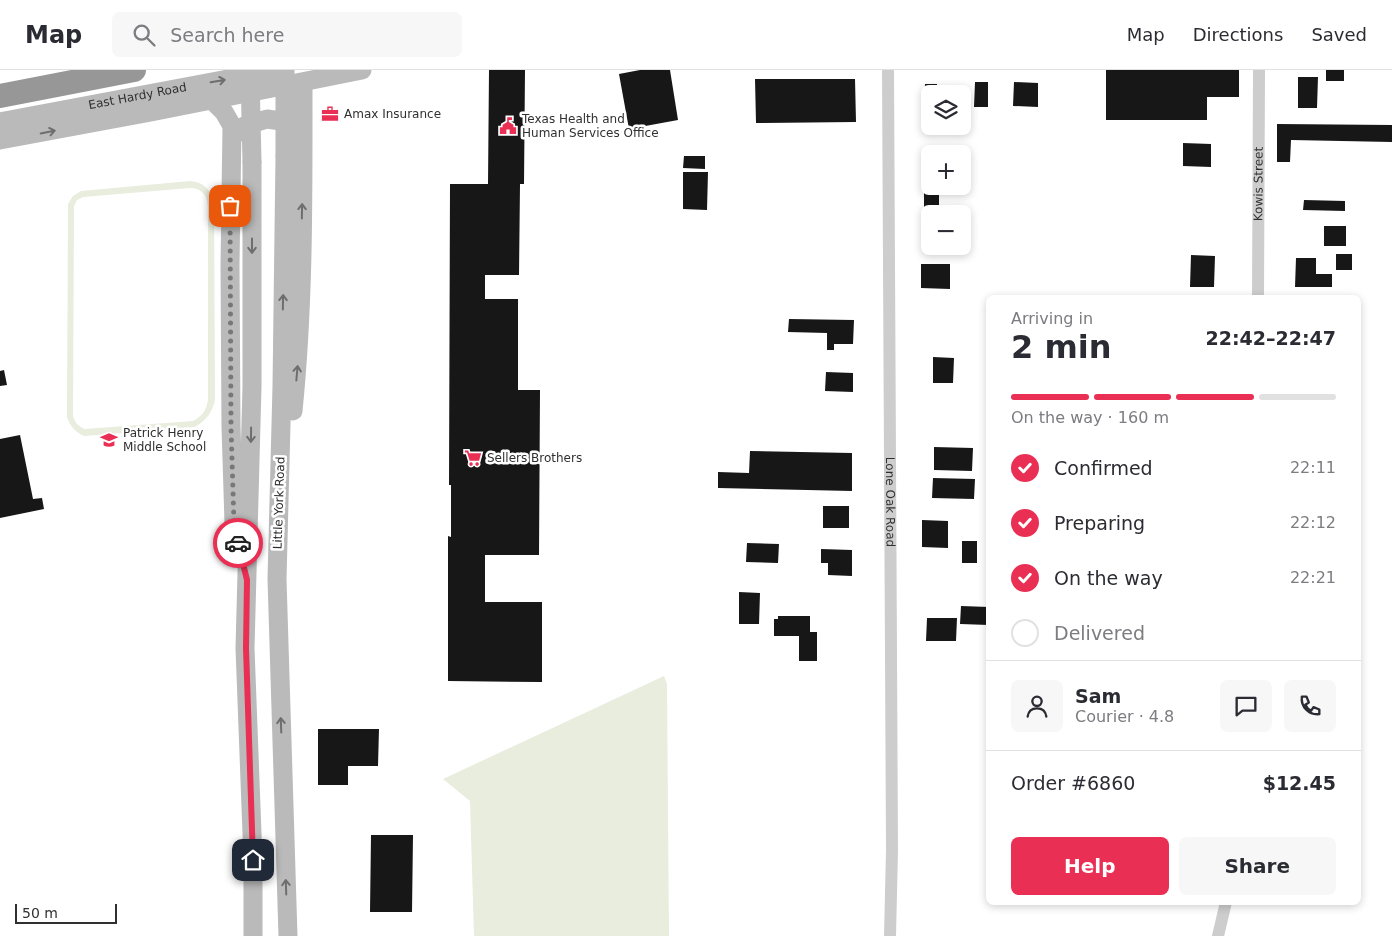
<!DOCTYPE html>
<html lang="en">
<head>
<meta charset="utf-8">
<style>
  body { margin:0; font-family:"DejaVu Sans",sans-serif; background:#f7f7f7; color:#2b2b33; height:100vh; display:flex; flex-direction:column; font-size:19px; white-space:nowrap }
  * { box-sizing:border-box; margin:0 }
  p { font-size:16px; color:#7c7c81 }
  .icon { flex:none; width:28px; height:28px; fill:none; stroke:currentColor; stroke-width:2; stroke-linecap:round; stroke-linejoin:round }
  .map { position:relative; flex:1; overflow:hidden }
  .side { position:absolute; left:986px; top:225px; width:375px; height:610px; display:flex; flex-direction:column; background:#fff; border-radius:8px; box-shadow:0 2px 8px #0003 }
  .side>* { flex:none }
  .controls { position:absolute; left:921px; top:15px; display:grid; gap:10px }
  .controls a { display:grid; place-items:center; width:50px; height:50px; border-radius:8px; background:#fff; box-shadow:0 2px 8px #0003; font-size:25px }
  .scale { position:absolute; left:15px; bottom:12px; width:102px; box-sizing:border-box; padding-left:5px; border:2px solid #303030; border-top:0; font-size:14px; line-height:18px; white-space:nowrap; color:#303030; -webkit-text-stroke:4px #fff; paint-order:stroke }
  .pin { position:absolute; display:grid; place-items:center; width:42px; height:42px; color:#fff; margin:-21px; border-radius:10px; box-shadow:0 2px 8px #0006 }
  .courier { position:absolute; display:grid; place-items:center; width:50px; height:50px; margin:-25px; border:4px solid #e92f53; border-radius:50%; background:#fff; color:#222; box-shadow:0 1px 6px #0007 }
  .head em { font-style:normal; font-weight:700 }
  .head div { display:flex; flex-direction:column-reverse }
  .head { display:flex; align-items:center; justify-content:space-between; height:85px; padding:0 25px }
  h1 { font-size:32px; font-weight:700; line-height:38px }
  .bar { display:grid; grid-template-columns:repeat(4,1fr); gap:8px 5px; align-content:center; height:60px; padding:0 25px }
  .bar i { height:6px; border-radius:4px; background:#e1e1e2 }
  .bar .active { background:#e92f53 }
  .bar p { grid-column:span 4 }
  .line { display:flex; align-items:center; gap:12px; padding:0 25px; border-top:1px solid #e1e1e2 }
  .line div { flex:1 }
  .round { display:grid; place-items:center; flex:none; width:52px; height:52px; border-radius:8px; background:#f7f7f7 }
  ol { padding:0 25px; list-style:none }
  li { display:flex; align-items:center; gap:15px; height:55px }
  li p { margin-inline-start:auto }
  li .icon { padding:5px; border-radius:50%; background:#e92f53; color:#fff; stroke-width:4 }
  li:last-child { color:#7c7c81 }
  li i { width:28px; height:28px; border:2px solid #e1e1e2; border-radius:50% }
  .cta { display:flex; gap:10px; margin-top:auto; padding:10px 25px }
  .cta a { flex:1; height:58px; border-radius:8px; background:#e92f53; color:#fff; font-size:20px; font-weight:700; line-height:58px; text-align:center }
  .cta a+a { background:#f7f7f7; color:#2b2b33 }
  header { display:flex; align-items:center; gap:30px; box-sizing:border-box; height:70px; padding:0 25px; background:#fff; border-bottom:1px solid #e1e1e2 }
  header strong { font-size:24px }
  nav { display:flex; gap:28px; margin-inline-start:auto; font-size:18px }
  .search { width:350px; height:45px; background:#f7f7f7; display:flex; align-items:center; gap:12px; box-sizing:border-box; padding:0 18px; border-radius:8px; color:#7c7c81; font-size:19px }
  .map>svg:first-child { display:block }
</style>
</head>
<body>
<header>
<strong>Map</strong>
<div class="search"><svg class="icon" aria-label="search" viewBox="0 0 24 24"><circle cx="10" cy="10" r="6"/><path d="M15 15l6 6"/></svg>Search here</div>
<nav><a>Map</a><a>Directions</a><a>Saved</a></nav>
</header>
<div class="map">
<svg width="1392" height="866" viewBox="0 0 1392 866">
  <rect width="100%" height="100%" fill="#fff"/>
  <!-- green -->
  <path fill="#e8edde" fill-rule="evenodd" d="M 190,111 C 203,112 210,119 214,131 L 215,330 C 212,342 207,350 195,357 L 84,366 C 75,362 70,356 67,347 L 68,134 L 73,126 L 81,121 ZM 190,118 C 201,118 207,125 208,136 L 208,329 C 207,339 203,346 193,351 L 85,359 C 79,357 75,353 73,346 L 74,136 L 77,130 L 83,127 Z
    M 664,606 L 667,614 L 669,866 L 474,866 L 470,731 L 443,709 Z"/>
  <!-- building -->
  <path fill="#171717" d="M 489,0 L 525,0 L 524,114 L 520,114 L 519,205 L 485,205 L 485,229 L 518,229 L 518,320 L 540,320 L 539,485 L 485,485 L 485,532 L 542,532 L 542,612 L 448,611 L 448,466 L 451,467 L 451,415 L 449,415 L 450,114 L 488,114 Z
    M 640,0 L 670,0 L 678,50 L 629,59 L 619,4 Z
    M 1106,0 L 1239,0 L 1239,27 L 1207,27 L 1207,50 L 1106,50 Z
    M 1326,0 L 1344,0 L 1344,11 L 1326,11 Z
    M 1298,7 L 1318,7 L 1317,38 L 1298,38 Z
    M 755,9 L 855,9 L 856,52 L 756,53 Z
    M 975,12 L 988,12 L 988,37 L 974,37 Z
    M 1014,12 L 1038,13 L 1038,37 L 1013,36 Z
    M 925,14 L 937,14 L 937,24 L 930,24 L 930,48 L 924,48 Z
    M 1277,54 L 1392,55 L 1392,72 L 1291,70 L 1290,92 L 1277,92 Z
    M 1183,73 L 1211,74 L 1211,97 L 1183,96 Z
    M 684,86 L 705,86 L 705,99 L 683,98 Z
    M 683,102 L 708,102 L 707,140 L 683,139 Z
    M 924,107 L 930,108 L 930,116 L 949,116 L 949,122 L 939,122 L 939,138 L 924,138 Z
    M 1304,130 L 1345,131 L 1345,141 L 1303,140 Z
    M 1324,156 L 1346,156 L 1346,176 L 1324,176 Z
    M 1336,184 L 1352,184 L 1352,200 L 1336,200 Z
    M 1191,185 L 1215,186 L 1214,217 L 1190,217 Z
    M 1296,188 L 1316,188 L 1316,204 L 1332,204 L 1332,217 L 1295,217 Z
    M 921,194 L 950,194 L 950,219 L 921,218 Z
    M 789,249 L 854,250 L 853,274 L 834,274 L 834,280 L 827,280 L 827,263 L 788,262 Z
    M 933,287 L 954,288 L 953,313 L 933,313 Z
    M 4,300 L 7,315 L 0,316 L 0,301 Z
    M 826,302 L 853,303 L 853,322 L 825,321 Z
    M 20,365 L 33,429 L 42,428 L 44,439 L 0,448 L 0,369 Z
    M 934,377 L 973,378 L 972,401 L 934,400 Z
    M 750,381 L 852,383 L 852,421 L 718,418 L 718,402 L 749,403 Z
    M 933,408 L 975,409 L 974,429 L 932,428 Z
    M 823,436 L 849,436 L 849,458 L 823,458 Z
    M 922,450 L 948,451 L 948,478 L 922,477 Z
    M 962,471 L 977,471 L 977,493 L 962,493 Z
    M 747,473 L 779,474 L 778,493 L 746,492 Z
    M 821,479 L 852,480 L 852,506 L 828,505 L 828,493 L 821,493 Z
    M 739,522 L 760,523 L 759,554 L 739,554 Z
    M 961,536 L 989,537 L 989,555 L 960,554 Z
    M 778,546 L 810,546 L 810,562 L 817,562 L 817,591 L 799,591 L 799,566 L 774,566 L 774,549 L 778,549 Z
    M 927,548 L 957,548 L 956,571 L 926,571 Z
    M 318,659 L 379,659 L 378,696 L 348,696 L 348,715 L 318,715 Z
    M 371,765 L 413,765 L 412,842 L 370,842 Z"/>
  <g fill="none" stroke-linecap="round" stroke-linejoin="round">
    <!-- street -->
    <g stroke="#cdcdcd" stroke-width="12">
      <path id="s1" d="M 888,0 L 892,780 L 890,866"/>
      <path id="s2" d="M 1258,228 L 1259,0"/>
      <path d="M 1218,866 L 1226,832"/>
    </g>
    <!-- secondary -->
    <g stroke="#bababa" stroke-width="19">
      <path d="M 212,30 L 224,42 L 232,56 L 230,195 L 231,357 L 234,453 L 241,485"/>
      <path id="s3" d="M 0,52 L 276,0"/>
      <path d="M 240,62 L 244,56 L 267,49 L 295,53 L 298,57"/>
      <path d="M 0,70 L 151,42 L 362,0"/>
      <path d="M 285,86 L 282,316 L 277,509 L 288,866"/>
      <path d="M 252,92 L 252,316 L 245,578 L 253,790 L 253,866"/>
      <path d="M 293,341 C 304,232 303,122 303,13"/>
    </g>
    <!-- highway -->
    <path stroke="#979797" stroke-width="24" d="M 0,26 L 134,0"/>
    <!-- secondary-bridge -->
    <path stroke="#bababa" stroke-width="19" d="M 250,5 L 252,92
      M 285,86 L 285,0"/>
  </g>
  <!-- one-way arrows -->
  <defs><path id="oneway-shaft" d="M-6 0H5M1.5-3L5.5 0L1.5 3" fill="none" stroke-width="1.6" stroke-linecap="round" stroke-linejoin="round" transform="scale(1.25)"/></defs>
  <g stroke="#6e6e6e">
    <use href="#oneway-shaft" transform="translate(218 11) rotate(-10)"/>
    <use href="#oneway-shaft" transform="translate(48 62) rotate(-11)"/>
    <use href="#oneway-shaft" transform="translate(302 141) rotate(-89)"/>
    <use href="#oneway-shaft" transform="translate(252 176) rotate(90)"/>
    <use href="#oneway-shaft" transform="translate(283 232) rotate(-89)"/>
    <use href="#oneway-shaft" transform="translate(297 303) rotate(-85)"/>
    <use href="#oneway-shaft" transform="translate(251 365) rotate(91)"/>
    <use href="#oneway-shaft" transform="translate(281 655) rotate(-92)"/>
    <use href="#oneway-shaft" transform="translate(286 817) rotate(-92)"/>
  </g>
  <g fill="none" stroke-linecap="round" stroke-linejoin="round">
    <!-- done -->
    <path stroke="#787878" stroke-width="5" stroke-dasharray="0 9" d="M 230,136 L 231,357 L 234,453 L 238,473"/>
    <!-- route -->
    <path stroke="#e92f53" stroke-width="6" d="M 238,473 L 247,510 L 246,578 L 253,790"/>
  </g>
  <!-- icons -->
  <defs>
    <g id="office-bare" transform="scale(1.35)"><path d="M-6-3h4V-5.5h4V-3h4V5H-6ZM-1-4.5V-3h2v-1.5ZM-6 0V1H6V0Z" fill="#e92f53" stroke="#fff" stroke-width="2.5" paint-order="stroke"/></g>
    <g id="civic-bare" transform="scale(1.35)"><path d="M-.6-6.5H3V-4.5H.6V-3L4-1V1h2V6H-6V1h2V-1L-.6-3ZM-1.2 2.5V6h2.4V2.5Z" fill="#e92f53" stroke="#fff" stroke-width="2.5" paint-order="stroke"/></g>
    <g id="school-bare" transform="scale(1.35)"><path d="M0-5L7-2L0 1L-7-2ZM-4 1L0 2.5L4 1V4Q0 6-4 4Z" fill="#e92f53" stroke="#fff" stroke-width="2.5" paint-order="stroke"/></g>
    <g id="supermarket-bare" transform="scale(1.35)"><path d="M-6-5.5h2.5l.6 2H6L4.5 2H-2.5L-4.4-4H-6ZM-1.5 3.2a1.3 1.3 0 1 0 .1 0ZM3 3.2a1.3 1.3 0 1 0 .1 0Z" fill="#e92f53" stroke="#fff" stroke-width="2.5" paint-order="stroke"/></g>
  </defs>
  <g fill-rule="evenodd">
    <use href="#office-bare" x="330" y="44"/>
    <use href="#civic-bare" x="508" y="56"/>
    <use href="#school-bare" x="109" y="370"/>
    <use href="#supermarket-bare" x="473" y="388"/>
  </g>
  <g text-anchor="middle" stroke-width="5" stroke-linejoin="round" paint-order="stroke">
    <!-- street labels -->
    <g font-size="12" fill="#303030" stroke="#fff">
      <text dy="4" stroke="none"><textPath href="#s3" startOffset="140">East Hardy Road</textPath></text>
      <text dy="4" stroke="none"><textPath href="#s2" startOffset="114">Kowis Street</textPath></text>
      <text transform="translate(279 433) rotate(-88)" y="4">Little York Road</text>
      <text dy="4" stroke="none"><textPath href="#s1" startOffset="432">Lone Oak Road</textPath></text>
    </g>
    <!-- poi labels -->
    <g font-size="12" fill="#303030" stroke="#fff" text-anchor="start">
      <text x="344" y="48">Amax Insurance</text>
      <text x="522" y="53">Texas Health and<tspan x="522" dy="14">Human Services Office</tspan></text>
      <text x="123" y="367">Patrick Henry<tspan x="123" dy="14">Middle School</tspan></text>
      <text x="487" y="392">Sellers Brothers</text>
    </g>
  </g>
</svg>
<div class="controls">
<a><svg class="icon" aria-label="layers" viewBox="0 0 24 24"><path d="M12 4l9 5-9 5-9-5zM3 14l9 5 9-5"/></svg></a>
<a>+</a>
<a>−</a>
</div>
<div class="scale">50 m</div>
<div class="pin" style="left:230px;top:136px;background:#ea580c"><svg class="icon" aria-label="bag" viewBox="0 0 24 24"><path d="M5 8h14l-1 12H6zM9 8a3 3 0 0 1 6 0"/></svg></div>
<div class="pin" style="left:253px;top:790px;background:#1f2937"><svg class="icon" aria-label="home" viewBox="0 0 24 24"><path d="M3 11l9-7 9 7M6 9v11h12V9"/></svg></div>
<div class="courier" style="left:238px;top:473px"><svg class="icon" aria-label="car" viewBox="0 0 24 24"><path d="M5 17H2v-5l4-1 3-4h7l3 4 3 1v5h-3M9 17h6M6 11h13"/><circle cx="7" cy="17" r="2"/><circle cx="17" cy="17" r="2"/></svg></div>
<section class="side">
<div class="head"><div><h1>2 min</h1><p>Arriving in</p></div><em>22:42–22:47</em></div>
<div class="bar"><i class="active"></i><i class="active"></i><i class="active"></i><i></i><p>On the way · 160 m</p></div>
<ol>
<li><svg class="icon" aria-label="check" viewBox="0 0 24 24"><path d="M5 12l5 5 9-10"/></svg>Confirmed<p>22:11</p></li>
<li><svg class="icon" aria-label="check" viewBox="0 0 24 24"><path d="M5 12l5 5 9-10"/></svg>Preparing<p>22:12</p></li>
<li><svg class="icon" aria-label="check" viewBox="0 0 24 24"><path d="M5 12l5 5 9-10"/></svg>On the way<p>22:21</p></li>
<li><i></i>Delivered</li>
</ol>
<div class="line" style="height:90px"><a class="round"><svg class="icon" aria-label="person" viewBox="0 0 24 24"><circle cx="12" cy="8" r="4"/><path d="M4 21q1-7 8-7t8 7"/></svg></a><div><b>Sam</b><p>Courier · 4.8</p></div><a class="round"><svg class="icon" aria-label="chat" viewBox="0 0 24 24"><path d="M4 5h16v11H9l-5 4z"/></svg></a><a class="round"><svg class="icon" aria-label="phone" viewBox="0 0 24 24"><path d="M5 4h4l2 5-3 2q2 4 5 5l2-3 5 2v4C11 20 4 13 5 4z"/></svg></a></div>
<div class="line" style="height:65px"><div>Order #6860</div><b>$12.45</b></div>
<div class="cta"><a>Help</a><a>Share</a></div>
</section>
</div>
</body>
</html>
